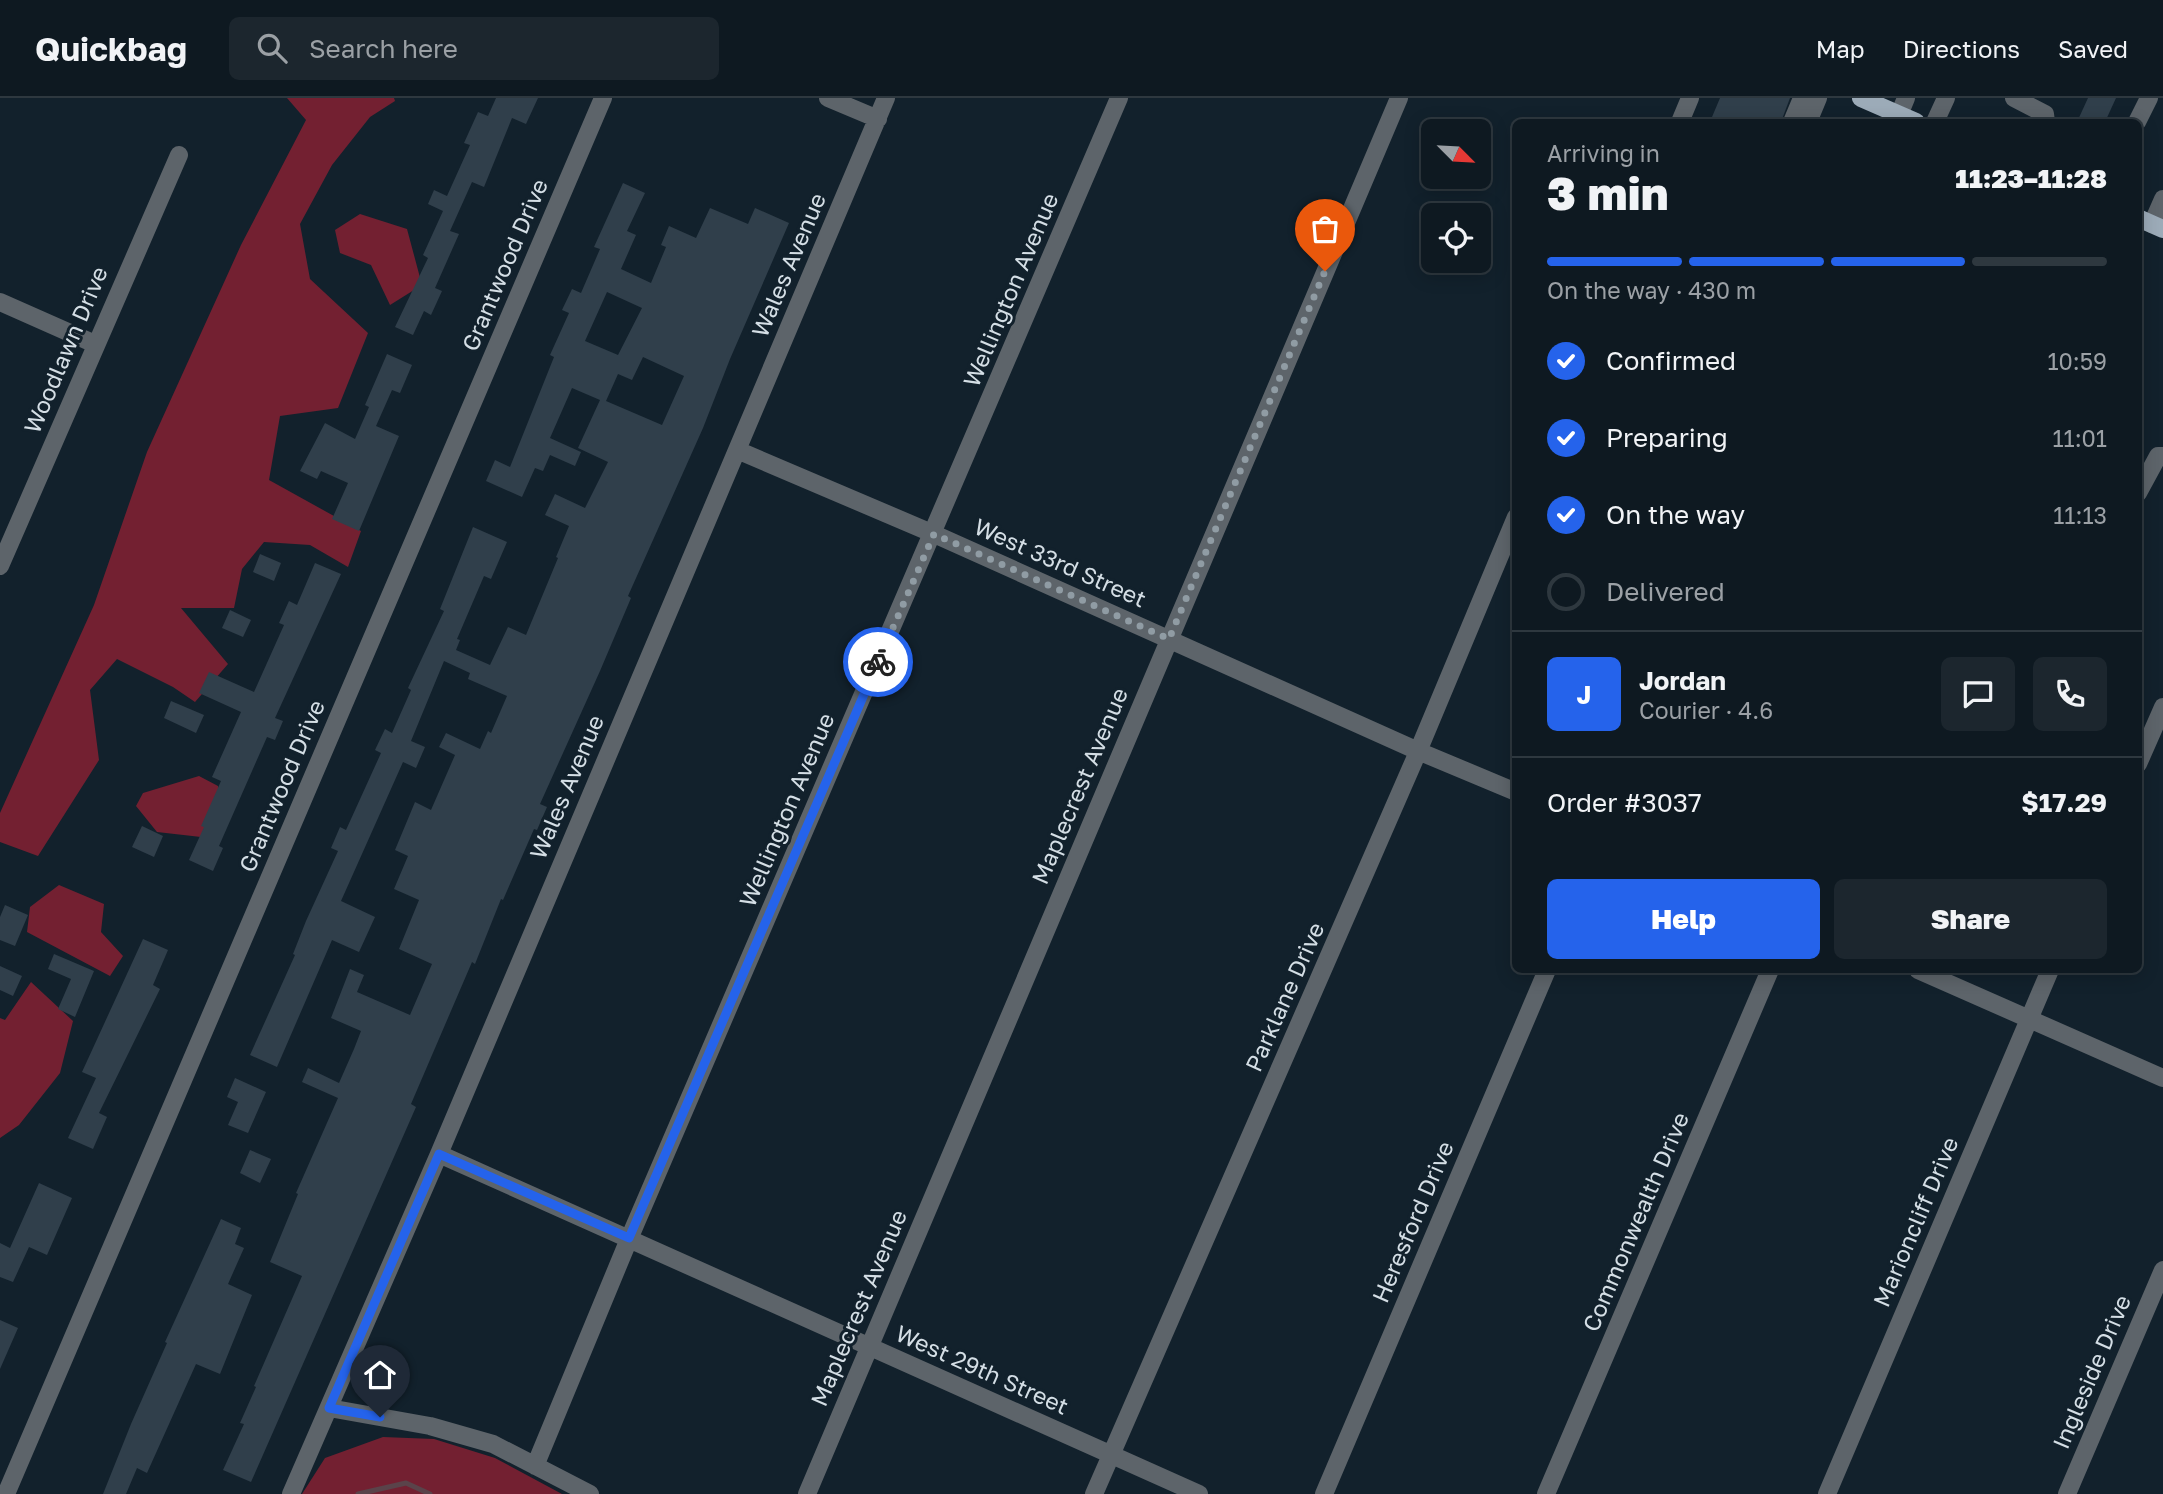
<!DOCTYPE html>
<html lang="en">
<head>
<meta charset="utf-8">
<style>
  body { margin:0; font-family:"Golos Text",sans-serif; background:#1c262e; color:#f1f3f6; height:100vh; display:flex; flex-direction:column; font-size:26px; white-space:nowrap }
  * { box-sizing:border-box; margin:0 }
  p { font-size:23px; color:#9ba0a5 }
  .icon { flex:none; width:38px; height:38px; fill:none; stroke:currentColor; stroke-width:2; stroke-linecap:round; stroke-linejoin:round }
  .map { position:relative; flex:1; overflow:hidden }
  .sheet { position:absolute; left:1512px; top:21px; width:630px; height:854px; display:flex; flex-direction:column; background:#0e1921; border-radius:10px; box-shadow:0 4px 18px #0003,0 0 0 2px #2e383f }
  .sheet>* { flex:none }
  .needle { width:46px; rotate:114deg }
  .tools { position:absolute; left:1421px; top:21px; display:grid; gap:14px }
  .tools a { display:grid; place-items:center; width:70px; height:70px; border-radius:10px; background:#0e1921; box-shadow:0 4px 18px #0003,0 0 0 2px #2e383f; font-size:35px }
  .pin { position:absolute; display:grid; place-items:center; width:60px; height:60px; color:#fff; margin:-72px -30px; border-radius:50% 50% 50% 0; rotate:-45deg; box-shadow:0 0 7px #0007 }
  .pin .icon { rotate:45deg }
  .courier { position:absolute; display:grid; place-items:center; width:70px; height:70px; margin:-35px; border:5px solid #2563eb; border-radius:50%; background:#fff; color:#222; box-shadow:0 2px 9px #0007 }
  .head em { font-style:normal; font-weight:800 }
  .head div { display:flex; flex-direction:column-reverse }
  .head { display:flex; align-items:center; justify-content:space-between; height:119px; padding:0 35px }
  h1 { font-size:46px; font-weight:800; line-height:52px }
  .bar { display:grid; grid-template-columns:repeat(4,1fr); gap:10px 7px; align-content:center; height:84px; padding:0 35px }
  .bar i { height:9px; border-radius:5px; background:#2e383f }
  .bar .current { background:#2563eb }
  .bar p { grid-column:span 4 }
  .line { display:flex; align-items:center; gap:18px; padding:0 35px; border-top:2px solid #2e383f }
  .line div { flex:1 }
  .round { display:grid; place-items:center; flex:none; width:74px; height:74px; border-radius:10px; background:#1c262e }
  ol { padding:0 35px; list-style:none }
  li { display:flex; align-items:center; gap:21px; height:77px }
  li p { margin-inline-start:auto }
  li .icon { padding:7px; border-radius:50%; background:#2563eb; color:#fff; stroke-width:4 }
  li:last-child { color:#9ba0a5 }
  li i { width:38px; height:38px; border:4px solid #2e383f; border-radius:50% }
  .action { display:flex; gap:14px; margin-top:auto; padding:14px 35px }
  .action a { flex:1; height:80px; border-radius:10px; background:#2563eb; color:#fff; font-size:28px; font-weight:800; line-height:80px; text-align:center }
  .action a+a { background:#1c262e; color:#f1f3f6 }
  header { display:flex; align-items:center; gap:42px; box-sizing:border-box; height:98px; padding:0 35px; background:#0e1921; border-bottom:2px solid #2e383f }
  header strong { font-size:33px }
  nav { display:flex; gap:38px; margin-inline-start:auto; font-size:24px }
  .search { width:490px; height:63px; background:#1c262e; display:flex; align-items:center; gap:18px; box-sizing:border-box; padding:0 24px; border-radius:10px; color:#9ba0a5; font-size:26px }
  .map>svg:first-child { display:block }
</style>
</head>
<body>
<header>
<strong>Quickbag</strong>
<div class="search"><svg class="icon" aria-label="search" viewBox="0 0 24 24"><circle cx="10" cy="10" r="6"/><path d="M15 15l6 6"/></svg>Search here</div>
<nav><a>Map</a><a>Directions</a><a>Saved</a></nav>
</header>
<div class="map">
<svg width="2163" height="1396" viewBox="0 0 2163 1396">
  <rect width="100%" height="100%" fill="#12212c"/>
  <!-- forest -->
  <path fill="#732031" d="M 287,0 L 394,0 L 395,3 L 370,19 L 332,67 L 300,126 L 310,181 L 368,235 L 338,310 L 280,318 L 269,382 L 361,433 L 348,469 L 310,447 L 264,444 L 242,471 L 234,510 L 181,510 L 228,566 L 195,604 L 173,589 L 117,561 L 90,592 L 99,662 L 38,758 L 0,744 L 0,715 L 94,507 L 147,354 L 241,147 L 306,22 Z
    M 360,116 L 407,131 L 422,187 L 390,207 L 371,167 L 340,155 L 335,132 Z
    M 199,678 L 218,688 L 221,722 L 201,739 L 157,734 L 136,708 L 143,695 Z
    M 59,787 L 104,806 L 101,834 L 123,858 L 110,878 L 27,834 L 30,809 Z
    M 31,884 L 73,923 L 60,975 L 19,1027 L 0,1040 L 0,920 L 5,922 Z
    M 383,1339 L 434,1341 L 495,1360 L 562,1396 L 302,1396 L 325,1360 Z"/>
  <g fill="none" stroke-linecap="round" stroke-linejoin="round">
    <!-- stream -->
    <path stroke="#5a434a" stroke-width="5" d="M 358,1396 L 406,1385 L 430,1396"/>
  </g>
  <!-- building -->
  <path fill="#303f4b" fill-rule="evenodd" d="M 496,0 L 538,0 L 526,26 L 512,20 L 484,89 L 472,84 L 450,133 L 459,136 L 435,190 L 442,193 L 431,217 L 424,213 L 413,237 L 395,229 L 428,160 L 423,157 L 443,113 L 428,106 L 434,92 L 447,98 L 470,47 L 464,45 L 478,14 L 488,18 Z
    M 1720,0 L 1790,0 L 1781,24 L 1724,24 L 1712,19 Z
    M 2088,0 L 2116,0 L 2105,24 L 2077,24 Z
    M 623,85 L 645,95 L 627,133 L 636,137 L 621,171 L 651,185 L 666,149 L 661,147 L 669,128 L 696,140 L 710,110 L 748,126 L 755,110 L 789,125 L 730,261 L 703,330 L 628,498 L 631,500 L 600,573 L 540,706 L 547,709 L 537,732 L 534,731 L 503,802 L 501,801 L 475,866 L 472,864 L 411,1006 L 416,1009 L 251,1384 L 223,1372 L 244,1326 L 240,1325 L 256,1289 L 254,1288 L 302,1178 L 270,1164 L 298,1096 L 296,1095 L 338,1000 L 302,984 L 308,970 L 339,985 L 354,951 L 361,933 L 331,920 L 350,871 L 364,877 L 357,894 L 410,917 L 432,866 L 399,851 L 419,802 L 394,791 L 408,758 L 395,752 L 415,704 L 431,712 L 455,657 L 439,649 L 446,635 L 480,651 L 488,633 L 491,635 L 507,598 L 468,581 L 470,575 L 444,563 L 411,643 L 425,649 L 416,670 L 403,664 L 341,803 L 375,819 L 359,854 L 332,842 L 277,969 L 250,957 L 295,857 L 293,856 L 306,823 L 338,753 L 331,750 L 340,729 L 346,732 L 381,655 L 375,652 L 385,631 L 392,635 L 411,592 L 408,590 L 444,513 L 440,511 L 473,429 L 507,444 L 491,481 L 484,478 L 457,541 L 460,542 L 456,552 L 490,567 L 508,529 L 526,537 L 558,460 L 556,459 L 569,428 L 545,417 L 555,396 L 585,410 L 608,364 L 578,350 L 600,302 L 572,290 L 550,340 L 581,354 L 575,368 L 550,357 L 543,373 L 535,370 L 522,399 L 486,383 L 495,362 L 510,369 L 554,259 L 550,257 L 569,215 L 562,212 L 572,191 L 581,195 L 600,151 L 594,149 ZM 607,194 L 642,210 L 618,257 L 585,243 ZM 643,259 L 684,278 L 662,327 L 606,303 L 618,276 L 632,282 Z
    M 387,256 L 412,267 L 400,295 L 392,292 L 376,328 L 399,338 L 359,433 L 332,421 L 348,385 L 321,373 L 317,381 L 300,373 L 325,325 L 355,341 L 369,309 L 365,307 Z
    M 260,456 L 281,465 L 274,483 L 253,474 Z
    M 315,465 L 341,476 L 275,620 L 283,623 L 275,642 L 267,639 L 219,748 L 223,750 L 213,773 L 189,762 L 204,729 L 201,728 L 221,683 L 212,679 L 241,614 L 199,595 L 209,574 L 254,594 L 284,527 L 279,525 L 289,503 L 297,507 Z
    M 230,512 L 251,522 L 243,539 L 222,530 Z
    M 171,603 L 204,617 L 196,635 L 164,620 Z
    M 142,728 L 163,738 L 154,759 L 132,749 Z
    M 5,807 L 28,817 L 15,848 L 0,842 L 0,819 Z
    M 143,841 L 168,852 L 153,887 L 160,891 L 99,1015 L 107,1019 L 93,1051 L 68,1040 L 96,980 L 82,974 Z
    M 54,856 L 94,873 L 75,919 L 58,911 L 71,881 L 48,871 Z
    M 0,868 L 22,878 L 13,898 L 0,892 Z
    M 235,980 L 266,994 L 248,1035 L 228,1027 L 238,1004 L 227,999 Z
    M 250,1052 L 271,1061 L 260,1085 L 240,1075 Z
    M 39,1085 L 72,1100 L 47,1157 L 29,1149 L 13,1184 L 0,1179 L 0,1145 L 10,1150 Z
    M 221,1121 L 241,1130 L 235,1146 L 244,1150 L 228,1186 L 252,1197 L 220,1276 L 196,1266 L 147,1375 L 137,1370 L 126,1396 L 103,1396 L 131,1326 L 167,1245 L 165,1244 Z
    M 0,1222 L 18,1230 L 0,1271 Z"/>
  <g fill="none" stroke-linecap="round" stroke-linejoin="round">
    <!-- minor -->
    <path stroke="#5d646a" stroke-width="18" d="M 828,0 L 878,21
      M 2014,0 L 2045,16 L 2046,24
      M 1899,17 L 1906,0
      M 1680,24 L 1690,0
      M 1792,24 L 1802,0
      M 1808,24 L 1818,0
      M 1935,24 L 1946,0
      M 2137,24 L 2149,0
      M 2152,126 L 2163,101
      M 0,204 L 95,246
      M 737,352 L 934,436 L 1418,653 L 1516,694
      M 2138,395 L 2158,358 L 2163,358
      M 0,468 L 179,57
      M 2138,666 L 2163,609
      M 1918,872 L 2163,980
      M 439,1056 L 1199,1396
      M 329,1310 L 430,1328 L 493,1346 L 590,1396
      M 535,1368 L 629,1141 L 1119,0
      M 6,1396 L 603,0
      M 291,1396 L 439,1056 L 886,0
      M 807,1396 L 1399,0
      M 1094,1396 L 1414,663 L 1516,419
      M 1324,1396 L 1547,872
      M 1546,1396 L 1770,872
      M 1827,1396 L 2050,872
      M 2067,1396 L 2163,1172"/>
    <!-- major -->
    <path stroke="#9cabb8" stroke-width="18" d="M 1861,0 L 1916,24
      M 2138,120 L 2163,131"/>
  </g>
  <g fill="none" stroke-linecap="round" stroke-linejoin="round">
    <!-- done -->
    <path stroke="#909ca4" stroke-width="7" stroke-dasharray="0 12.6" d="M 878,564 L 934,436 L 1169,541 L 1325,173"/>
    <!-- route -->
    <path stroke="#2563eb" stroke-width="9" d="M 380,1319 L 329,1310 L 439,1056 L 629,1140 L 878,564"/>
  </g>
  <g text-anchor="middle" stroke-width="6" stroke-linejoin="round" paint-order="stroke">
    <!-- street labels -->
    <g font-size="23" fill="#d4dee5" stroke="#12212c">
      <text transform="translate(505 167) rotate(-67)" y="8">Grantwood Drive</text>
      <text transform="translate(789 167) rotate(-67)" y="8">Wales Avenue</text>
      <text transform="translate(1011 192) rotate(-67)" y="8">Wellington Avenue</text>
      <text transform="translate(66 252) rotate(-67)" y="8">Woodlawn Drive</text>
      <text transform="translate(1060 465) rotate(24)" y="8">West 33rd Street</text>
      <text transform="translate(282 688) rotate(-67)" y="8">Grantwood Drive</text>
      <text transform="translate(1080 688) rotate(-67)" y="8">Maplecrest Avenue</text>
      <text transform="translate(567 689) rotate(-67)" y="8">Wales Avenue</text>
      <text transform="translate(787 712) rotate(-67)" y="8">Wellington Avenue</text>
      <text transform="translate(1285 899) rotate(-66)" y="8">Parklane Drive</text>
      <text transform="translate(1413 1124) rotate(-67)" y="8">Heresford Drive</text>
      <text transform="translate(1636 1124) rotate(-67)" y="8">Commonwealth Drive</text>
      <text transform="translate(1916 1124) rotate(-67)" y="8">Marioncliff Drive</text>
      <text transform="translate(859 1210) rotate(-67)" y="8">Maplecrest Avenue</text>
      <text transform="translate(982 1272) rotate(24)" y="8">West 29th Street</text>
      <text transform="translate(2092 1274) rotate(-67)" y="8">Ingleside Drive</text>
    </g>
  </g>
</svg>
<div class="tools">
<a><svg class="needle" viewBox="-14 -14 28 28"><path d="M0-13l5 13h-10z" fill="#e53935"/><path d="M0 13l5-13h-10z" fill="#9ba0a5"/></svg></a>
<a><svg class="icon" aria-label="locate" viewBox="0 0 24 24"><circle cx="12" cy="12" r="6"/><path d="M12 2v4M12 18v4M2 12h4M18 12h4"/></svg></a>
</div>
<div class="pin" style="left:1325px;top:173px;background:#ea580c"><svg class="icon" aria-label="bag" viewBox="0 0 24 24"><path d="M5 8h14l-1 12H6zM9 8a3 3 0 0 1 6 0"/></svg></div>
<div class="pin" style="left:380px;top:1319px;background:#1f2937"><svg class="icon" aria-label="home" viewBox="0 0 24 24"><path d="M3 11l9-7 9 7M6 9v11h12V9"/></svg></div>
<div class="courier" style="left:878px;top:564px"><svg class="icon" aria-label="bike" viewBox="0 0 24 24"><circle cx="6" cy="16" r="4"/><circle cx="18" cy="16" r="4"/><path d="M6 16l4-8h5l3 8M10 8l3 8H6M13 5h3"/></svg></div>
<section class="sheet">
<div class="head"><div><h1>3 min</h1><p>Arriving in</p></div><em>11:23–11:28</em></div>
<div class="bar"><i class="current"></i><i class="current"></i><i class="current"></i><i></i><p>On the way · 430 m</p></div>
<ol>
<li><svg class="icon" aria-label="check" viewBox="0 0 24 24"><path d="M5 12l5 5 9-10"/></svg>Confirmed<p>10:59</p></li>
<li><svg class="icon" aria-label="check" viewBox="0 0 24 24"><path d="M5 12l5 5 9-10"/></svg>Preparing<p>11:01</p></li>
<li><svg class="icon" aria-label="check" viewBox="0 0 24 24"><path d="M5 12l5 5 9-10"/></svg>On the way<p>11:13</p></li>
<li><i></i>Delivered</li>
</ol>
<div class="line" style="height:126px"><b class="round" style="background:#2563eb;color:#fff">J</b><div><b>Jordan</b><p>Courier · 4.6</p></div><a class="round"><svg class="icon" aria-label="chat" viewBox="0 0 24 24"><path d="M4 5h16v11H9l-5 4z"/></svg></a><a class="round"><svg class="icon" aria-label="phone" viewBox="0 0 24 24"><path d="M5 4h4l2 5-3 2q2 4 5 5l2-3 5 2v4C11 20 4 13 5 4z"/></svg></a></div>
<div class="line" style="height:91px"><div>Order #3037</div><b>$17.29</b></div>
<div class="action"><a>Help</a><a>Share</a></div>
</section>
</div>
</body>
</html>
